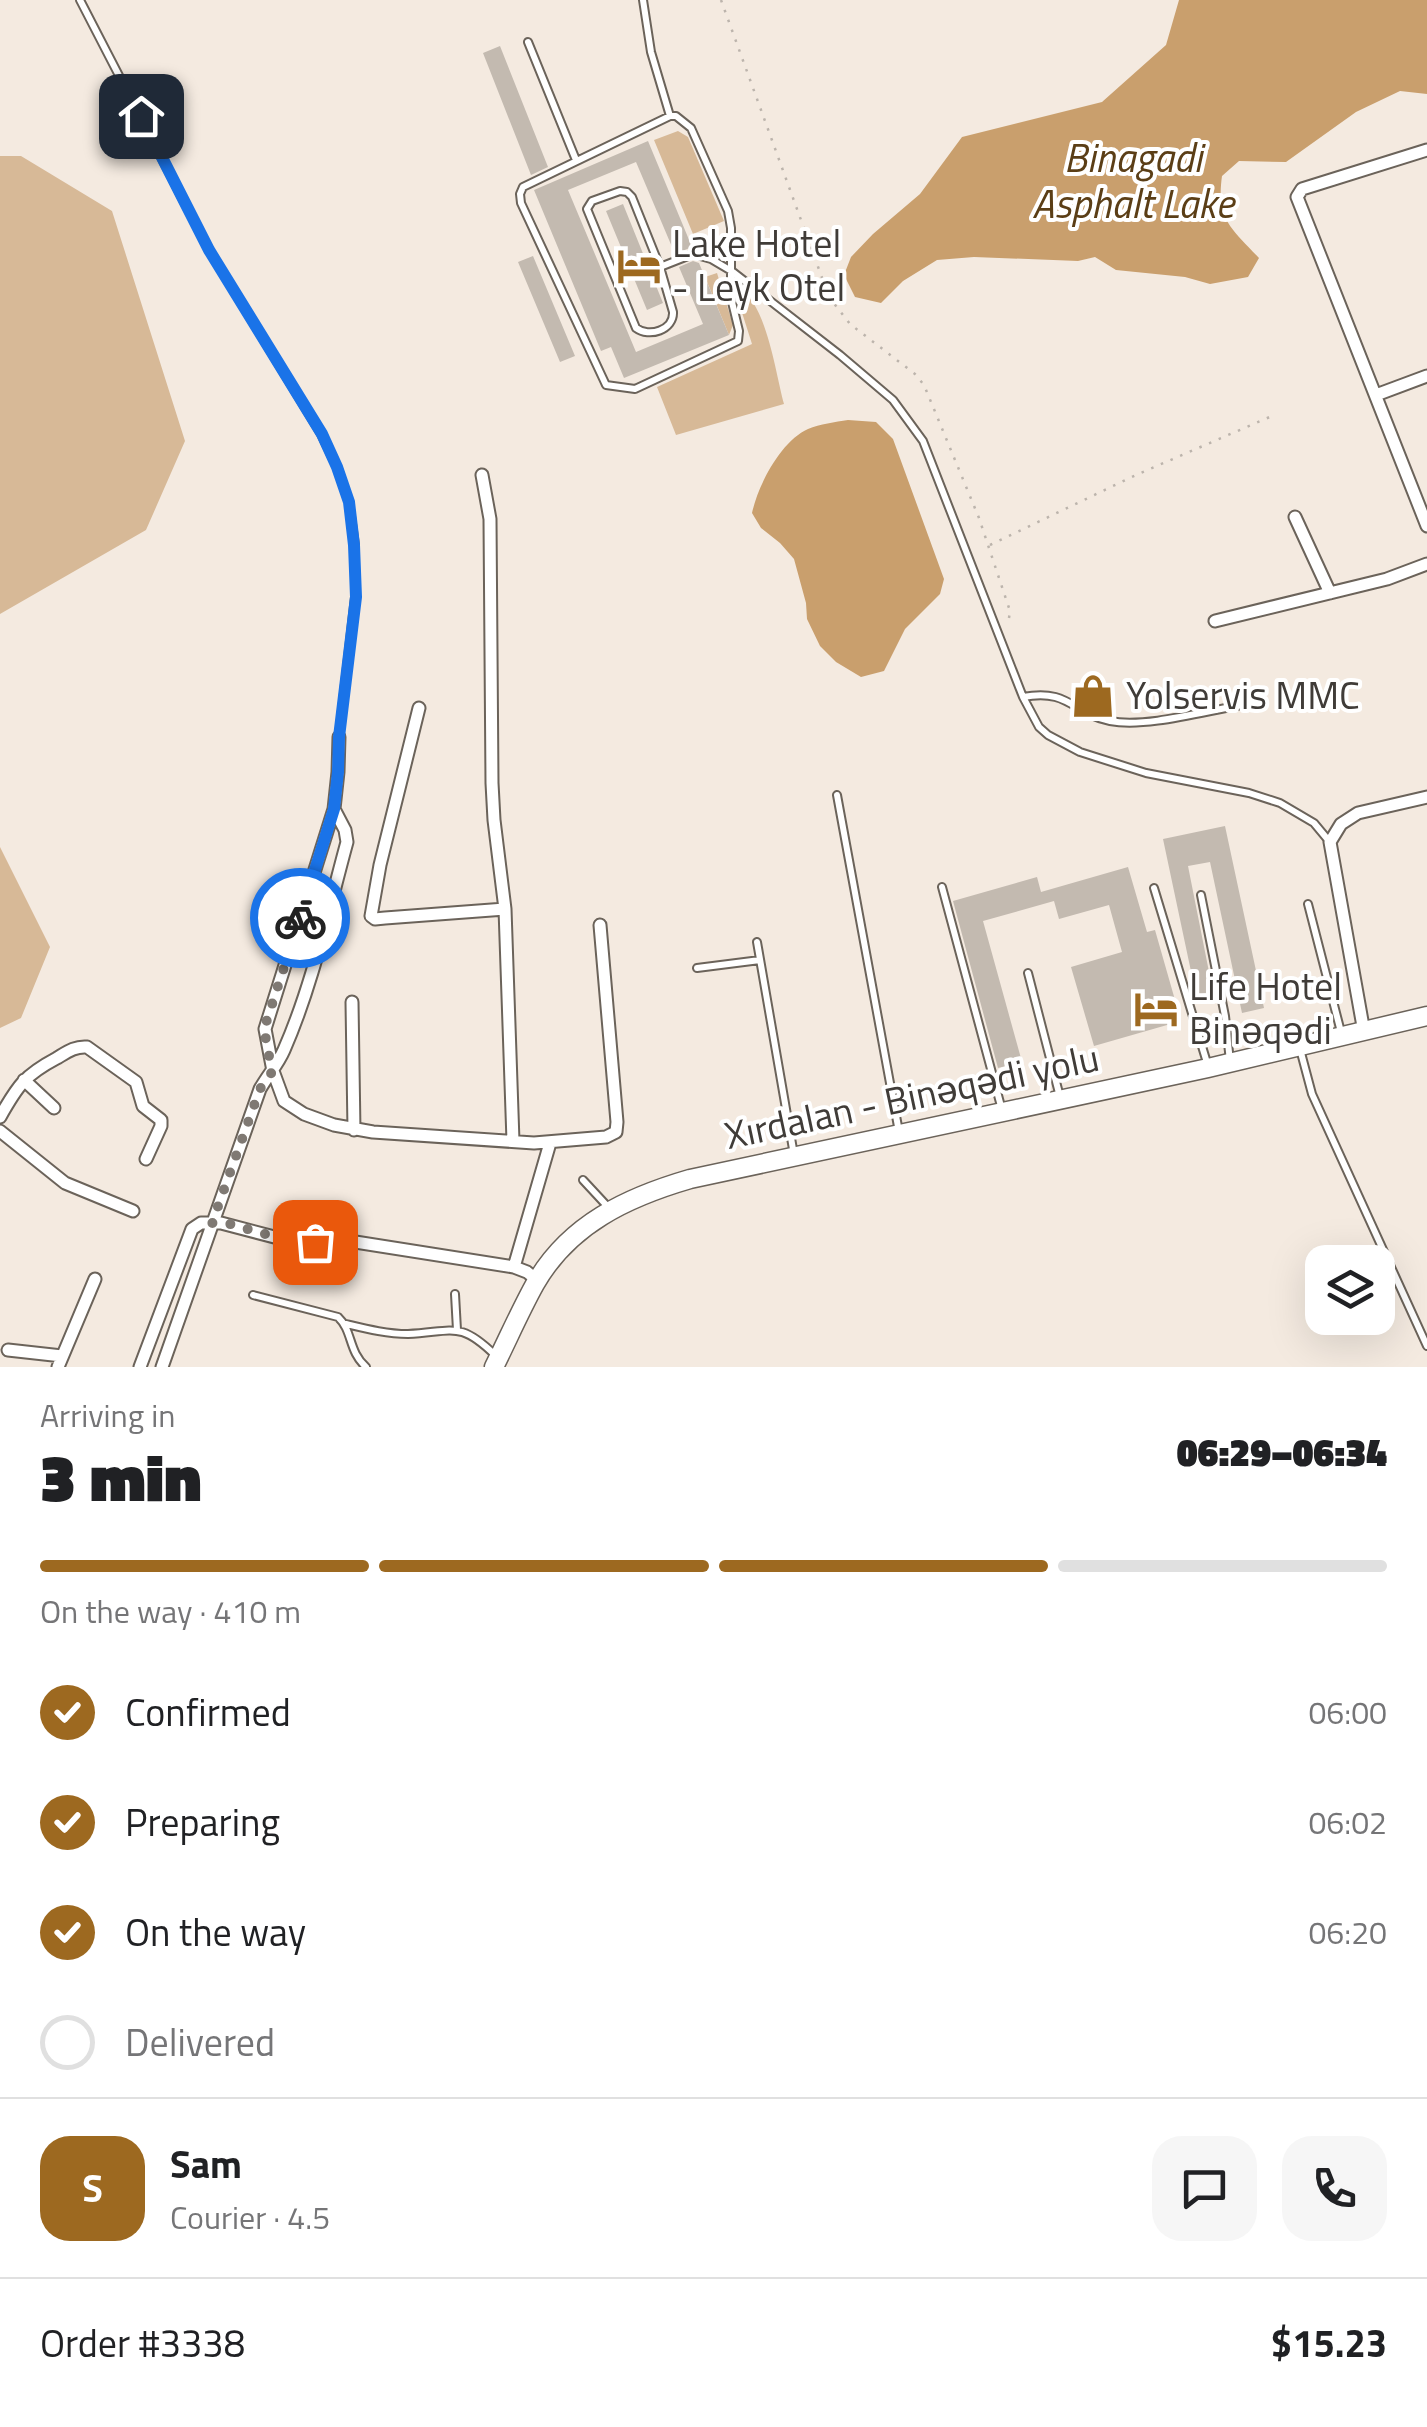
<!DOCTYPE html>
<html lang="en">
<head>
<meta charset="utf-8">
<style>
  body { margin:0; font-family:"Titillium Web",sans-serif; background:#f6f6f6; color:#202124; height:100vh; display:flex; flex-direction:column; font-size:38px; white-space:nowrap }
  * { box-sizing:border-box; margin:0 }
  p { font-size:32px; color:#757577 }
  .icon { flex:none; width:55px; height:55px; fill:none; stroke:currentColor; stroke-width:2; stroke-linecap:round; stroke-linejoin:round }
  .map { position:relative; height:1367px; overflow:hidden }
  .details { display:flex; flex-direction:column; background:#fff; flex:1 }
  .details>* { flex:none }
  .buttons { position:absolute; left:1305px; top:1245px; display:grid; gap:20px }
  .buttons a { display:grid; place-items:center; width:90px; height:90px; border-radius:20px; background:#fff; box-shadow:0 10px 40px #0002; font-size:50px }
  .pin { position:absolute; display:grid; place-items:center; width:85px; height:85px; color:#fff; margin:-42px; border-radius:20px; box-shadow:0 5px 15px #0006 }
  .courier { position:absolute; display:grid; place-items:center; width:100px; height:100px; margin:-50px; border:8px solid #1a73e8; border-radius:50%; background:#fff; color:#222; box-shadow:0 2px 12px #0007 }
  .overview em { font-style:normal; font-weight:800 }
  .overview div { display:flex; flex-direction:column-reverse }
  .overview { display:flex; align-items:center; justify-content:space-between; height:170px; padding:0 40px }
  h1 { font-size:65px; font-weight:800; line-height:75px }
  .bar { display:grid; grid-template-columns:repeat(4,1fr); gap:15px 10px; align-content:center; height:120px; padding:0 40px }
  .bar i { height:12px; border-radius:8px; background:#e0e0e0 }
  .bar .on { background:#9d6920 }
  .bar p { grid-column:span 4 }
  .line { display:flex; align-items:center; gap:25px; padding:0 40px; border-top:2px solid #e0e0e0 }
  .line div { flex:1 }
  .round { display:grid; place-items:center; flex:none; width:105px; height:105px; border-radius:30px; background:#f6f6f6 }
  ol { padding:0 40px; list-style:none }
  li { display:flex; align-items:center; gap:30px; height:110px }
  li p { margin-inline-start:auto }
  li .icon { padding:10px; border-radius:50%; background:#9d6920; color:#fff; stroke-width:4 }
  li:last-child { color:#757577 }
  li i { width:55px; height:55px; border:5px solid #e0e0e0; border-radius:50% }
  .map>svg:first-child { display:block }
</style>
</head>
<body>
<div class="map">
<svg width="1427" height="1367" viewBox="0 0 1427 1367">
  <rect width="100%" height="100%" fill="#f4eae0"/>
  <!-- green -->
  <path fill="#d7b997" d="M 678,131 L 688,137 L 724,221 L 693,234 L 654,140 Z
    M 0,156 L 21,156 L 112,211 L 185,441 L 146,530 L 0,614 Z
    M 717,273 L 733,325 L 729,335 L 705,277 Z
    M 739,289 C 766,301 776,375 784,404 L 676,435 L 657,387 L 752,344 L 737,297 Z
    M 0,847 L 50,947 L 21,1018 L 0,1028 Z"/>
  <!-- water -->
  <path fill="#c99f6d" d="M 1179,0 L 1427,0 L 1427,94 L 1400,91 L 1356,112 L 1286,162 L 1239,161 L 1222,176 C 1216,219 1231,228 1259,258 L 1248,277 L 1210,284 L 1185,277 L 1116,270 L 1095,257 L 1078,261 L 974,257 L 937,260 L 903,281 L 881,303 L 855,297 L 844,275 L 851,257 L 873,234 L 920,194 L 962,137 L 1102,102 L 1166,45 Z
    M 848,420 L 876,422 L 893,439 L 944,579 L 940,594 L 905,629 L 884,671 L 861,677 L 836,662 L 820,646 L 807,619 L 806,603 L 794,559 L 780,543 L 761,528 L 752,513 C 758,485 781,441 808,429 C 820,424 835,422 848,420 Z"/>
  <!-- building -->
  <path fill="#c3bab0" d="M 500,46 L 548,167 L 531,175 L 483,53 Z
    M 648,141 L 692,247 L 675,254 L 636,162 L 568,190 L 636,352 L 703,324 L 679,267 L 693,261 L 699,263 L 729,335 L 624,378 L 611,347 L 601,351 L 534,190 Z
    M 623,204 L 663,303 L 647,310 L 606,211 Z
    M 533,256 L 575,356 L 560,362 L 518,262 Z
    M 1225,826 L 1264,1008 L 1242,1013 L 1210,862 L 1188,866 L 1213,992 L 1196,995 L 1163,839 Z
    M 1128,867 L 1147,932 L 1155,930 L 1181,1021 L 1094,1046 L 1071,967 L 1122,952 L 1109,905 L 1059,919 L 1054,901 L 983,921 L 1022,1062 L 998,1068 L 953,901 L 1037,877 L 1041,892 Z"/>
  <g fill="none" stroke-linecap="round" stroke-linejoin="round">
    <!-- service casing -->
    <g stroke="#6b635a" stroke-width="10">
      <path id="service" d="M 80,0 L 209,250 L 321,434 L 337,467 L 349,502 L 355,545 L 355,597 L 339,736
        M 643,0 L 651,52 L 670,116
        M 528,42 L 576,160
        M 670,116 L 676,116 L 691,128 L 728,211 L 731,228 L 731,298 L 739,331 L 738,341 L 635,389 L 606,385 L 521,203 L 520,194 L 523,187 Z
        M 620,191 L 627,192 L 632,197 L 660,267 L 673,312 C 674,330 649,338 636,328 L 587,209 L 592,201 Z
        M 660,267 L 693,254 L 711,259 L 733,272 L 840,355 L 893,400 L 923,441 L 1023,697 L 1039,727 L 1048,735 L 1080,752 L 1146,773 L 1249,793 L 1280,803 L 1314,823 L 1329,841
        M 1023,697 C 1069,688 1073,714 1110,721 C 1146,728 1205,711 1242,705
        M 837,795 L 899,1132
        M 942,887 L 1002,1110
        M 1154,888 L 1208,1066
        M 1201,895 L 1225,1016 L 1230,1061
        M 1308,904 L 1342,1036
        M 757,942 L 794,1155
        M 697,968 L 760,960
        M 1028,973 L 1060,1097
        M 1300,1049 L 1312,1094 L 1427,1346
        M 583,1180 L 609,1208
        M 455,1294 L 457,1330
        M 253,1295 L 338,1317 C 353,1331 348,1351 366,1367
        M 346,1324 C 367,1329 387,1334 408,1334 C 453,1332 459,1320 495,1355"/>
    </g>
    <!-- minor casing -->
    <g stroke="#6b635a" stroke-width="15">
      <path id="minor" d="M 1427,150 L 1302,189 L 1297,197 L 1427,526
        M 1376,395 L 1427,376
        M 482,475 L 490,519 L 492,783 L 494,820 L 505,909 L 513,1141
        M 1295,517 L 1330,593
        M 1215,621 L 1387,579 L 1427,564
        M 419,708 L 380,865 L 371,916 L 375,919 L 385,918 L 505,909
        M 334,809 L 265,1029 L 273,1071 L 284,1101 L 304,1114 L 334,1125 L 373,1132 L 534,1143 L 606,1137 L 616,1132 L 617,1122 L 600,925
        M 352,1002 L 354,1130
        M 1364,1032 L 1330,842 L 1341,824 L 1358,813 L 1427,797
        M 24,1080 L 54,1108
        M 0,1117 C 18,1085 25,1075 57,1058 C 67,1052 75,1046 87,1047 L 136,1082 L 143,1106 L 161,1120 L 161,1126 L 146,1159
        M 0,1131 L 65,1183 L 133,1211
        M 514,1267 L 550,1143
        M 8,1350 L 62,1356
        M 58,1367 L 95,1279
        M 140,1367 L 192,1229 L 201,1223 L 221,1223 L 282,1239 L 349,1241 L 514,1267 L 527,1272 L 537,1280
        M 162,1367 L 260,1089 C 268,1075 278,1064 284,1050 C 313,984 328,911 347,842 L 345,830 L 334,809 L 338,772 L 339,737"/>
    </g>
    <!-- secondary casing -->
    <g stroke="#6b635a" stroke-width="21">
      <path id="secondary" d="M 494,1367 C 508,1339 520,1311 535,1284 C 569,1224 628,1197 690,1179 L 1208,1068 L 1427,1016"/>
    </g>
    <!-- path -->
    <path stroke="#bcb4ac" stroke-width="2.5" stroke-dasharray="2.5 8" stroke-linecap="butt" d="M 721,0 L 829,297 L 850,324 L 915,374 L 924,385 L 979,518 L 1010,611 L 1008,625
      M 990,545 L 1136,475 L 1272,416"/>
    <!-- service -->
    <use href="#service" stroke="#fff" stroke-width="6"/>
    <!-- minor -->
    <use href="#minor" stroke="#fff" stroke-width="11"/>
    <!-- secondary -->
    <use href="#secondary" stroke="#fff" stroke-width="18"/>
  </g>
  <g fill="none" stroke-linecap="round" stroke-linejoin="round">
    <!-- done -->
    <path stroke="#7f7973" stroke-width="10" stroke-dasharray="0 18" d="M 300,918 L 264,1029 L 272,1072 L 260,1089 L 212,1223 L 230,1224 L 282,1239 L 315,1242"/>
    <!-- route -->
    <path stroke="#1a73e8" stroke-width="12" d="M 141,116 L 209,250 L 322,434 L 337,467 L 349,502 L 354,545 L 356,597 L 339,737 L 338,772 L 334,809 L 300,918"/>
  </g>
  <!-- icons -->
  <defs>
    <g id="hotel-bare" transform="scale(3.45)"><path d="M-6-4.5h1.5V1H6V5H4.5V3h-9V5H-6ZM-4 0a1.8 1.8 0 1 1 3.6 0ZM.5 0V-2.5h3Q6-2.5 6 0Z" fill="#9d6920" stroke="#fff" stroke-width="2.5" paint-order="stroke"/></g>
    <g id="shop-bare" transform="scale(3.45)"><path d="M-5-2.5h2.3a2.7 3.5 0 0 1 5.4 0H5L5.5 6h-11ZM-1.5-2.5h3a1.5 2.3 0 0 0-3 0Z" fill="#9d6920" stroke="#fff" stroke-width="2.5" paint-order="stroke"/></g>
  </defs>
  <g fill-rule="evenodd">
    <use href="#hotel-bare" x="639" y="266"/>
    <use href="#shop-bare" x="1093" y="696"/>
    <use href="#hotel-bare" x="1156" y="1009"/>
  </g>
  <g text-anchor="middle" stroke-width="8" stroke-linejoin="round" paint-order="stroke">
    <!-- poi labels -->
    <g font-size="38" fill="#403c38" stroke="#fff" text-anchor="start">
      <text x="672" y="257">Lake Hotel<tspan x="672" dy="44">- Leyk Otel</tspan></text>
      <text x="1126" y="709">Yolservis MMC</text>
      <text x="1189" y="1000">Life Hotel<tspan x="1189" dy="44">Binəqədi</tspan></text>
    </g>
    <!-- street labels -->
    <g font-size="38" fill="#403c38" stroke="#fff">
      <text transform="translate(912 1097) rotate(-12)" y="13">Xırdalan - Binəqədi yolu</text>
    </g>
    <!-- water labels -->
    <g font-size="40" font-style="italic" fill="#5b3e16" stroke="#fff">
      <text x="1133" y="172">Binagadi<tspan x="1133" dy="46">Asphalt Lake</tspan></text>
    </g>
  </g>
</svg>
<div class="buttons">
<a><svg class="icon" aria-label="layers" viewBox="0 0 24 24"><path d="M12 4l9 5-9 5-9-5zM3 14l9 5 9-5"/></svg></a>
</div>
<div class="pin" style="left:315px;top:1242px;background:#ea580c"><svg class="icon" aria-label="bag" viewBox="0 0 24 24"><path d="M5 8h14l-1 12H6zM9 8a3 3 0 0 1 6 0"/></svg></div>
<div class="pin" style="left:141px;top:116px;background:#1f2937"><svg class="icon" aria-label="home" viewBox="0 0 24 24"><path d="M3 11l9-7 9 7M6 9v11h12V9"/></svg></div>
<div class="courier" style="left:300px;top:918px"><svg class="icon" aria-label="bike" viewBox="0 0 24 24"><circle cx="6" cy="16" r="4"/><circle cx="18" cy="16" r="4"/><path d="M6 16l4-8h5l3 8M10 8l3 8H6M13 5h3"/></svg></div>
</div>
<section class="details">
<div class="overview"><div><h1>3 min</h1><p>Arriving in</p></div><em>06:29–06:34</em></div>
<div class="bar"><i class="on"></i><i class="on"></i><i class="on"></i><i></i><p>On the way · 410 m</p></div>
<ol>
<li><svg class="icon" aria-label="check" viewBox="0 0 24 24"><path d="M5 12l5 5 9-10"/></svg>Confirmed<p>06:00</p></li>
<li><svg class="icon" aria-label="check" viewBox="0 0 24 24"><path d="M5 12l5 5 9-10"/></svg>Preparing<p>06:02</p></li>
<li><svg class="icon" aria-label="check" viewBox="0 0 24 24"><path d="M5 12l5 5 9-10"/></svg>On the way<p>06:20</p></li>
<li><i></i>Delivered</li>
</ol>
<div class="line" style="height:180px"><b class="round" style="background:#9d6920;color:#fff">S</b><div><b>Sam</b><p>Courier · 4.5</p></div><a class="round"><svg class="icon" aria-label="chat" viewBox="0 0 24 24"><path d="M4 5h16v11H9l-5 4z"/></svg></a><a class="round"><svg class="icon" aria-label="phone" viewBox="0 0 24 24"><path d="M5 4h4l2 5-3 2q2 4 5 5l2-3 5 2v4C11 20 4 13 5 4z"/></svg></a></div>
<div class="line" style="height:130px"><div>Order #3338</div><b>$15.23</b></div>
</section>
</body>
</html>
